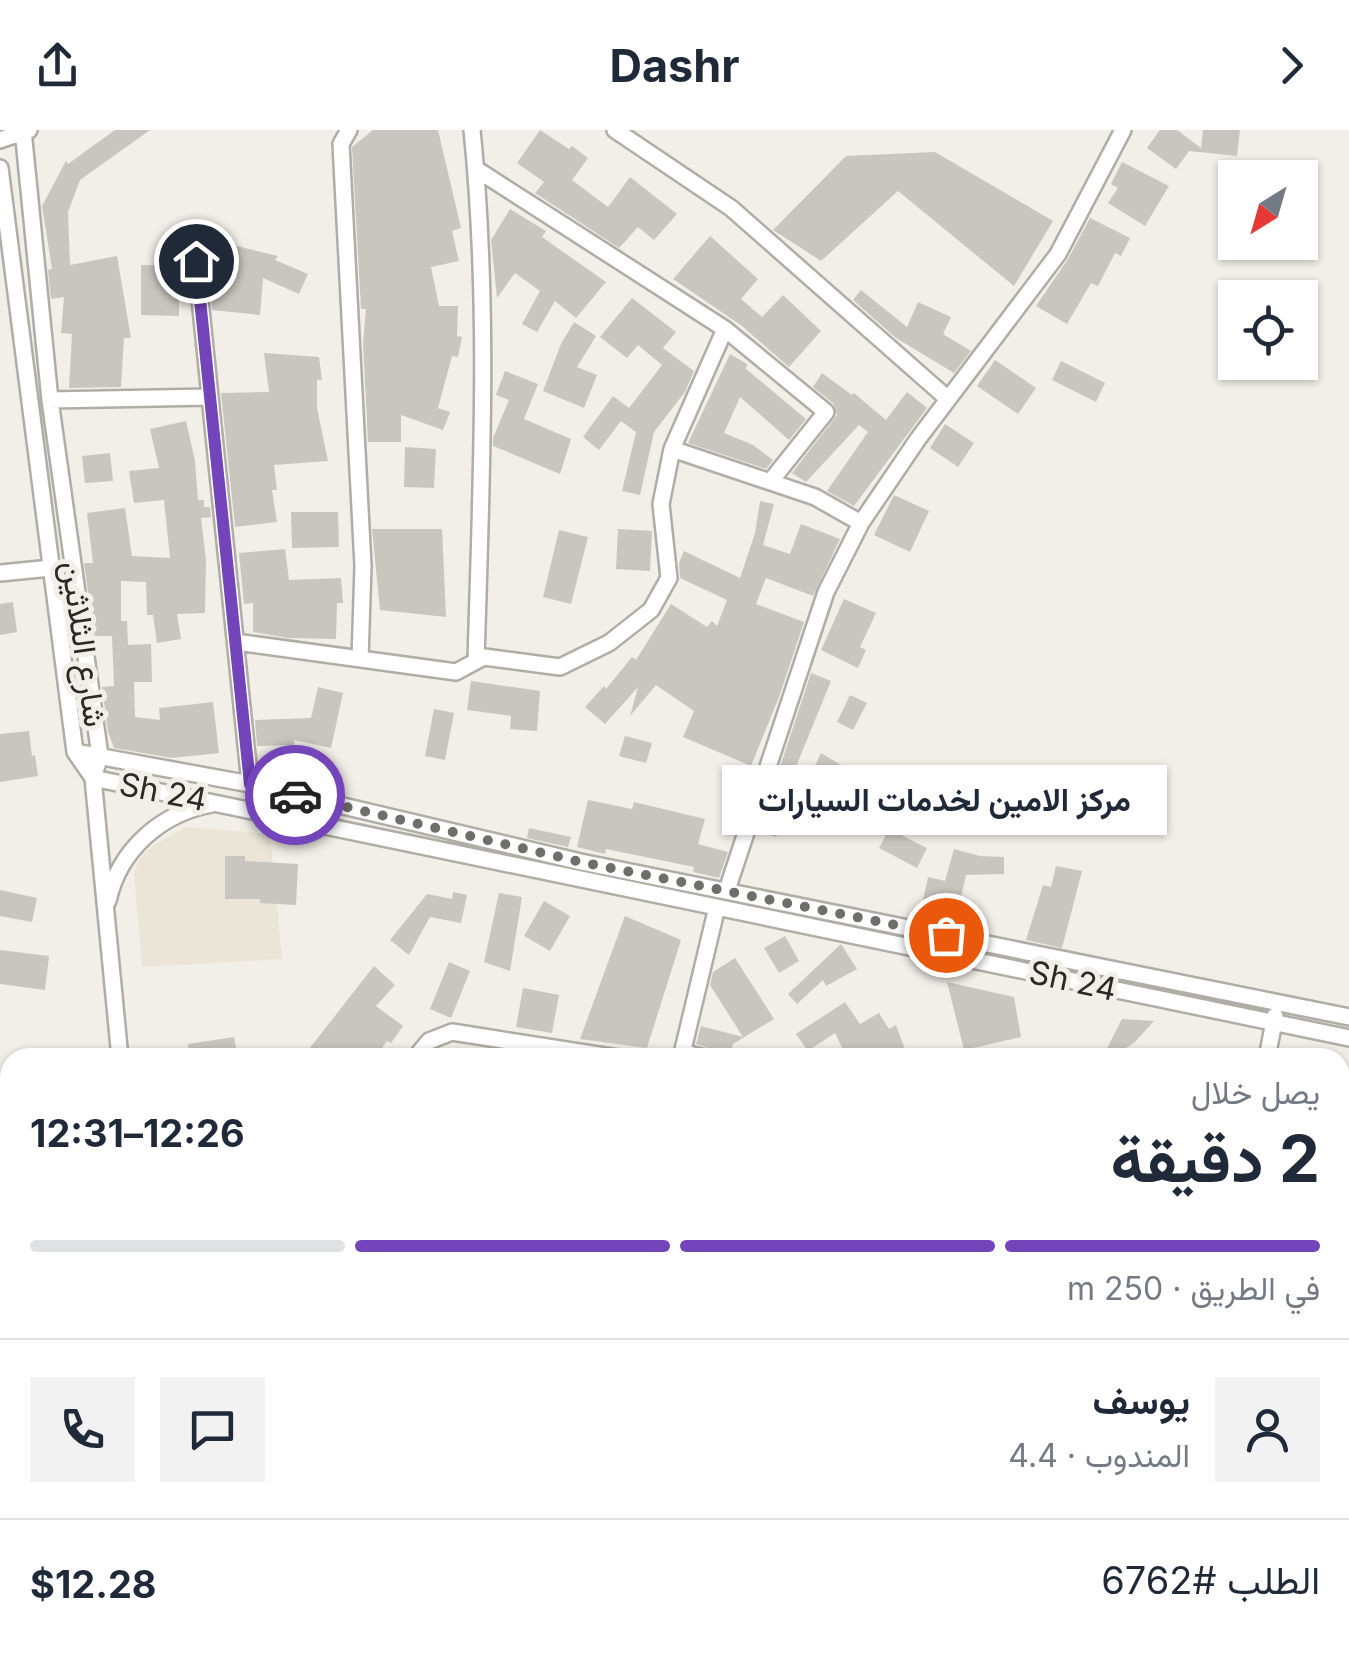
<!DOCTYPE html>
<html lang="ar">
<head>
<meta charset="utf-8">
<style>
  body { margin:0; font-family:Inter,Vazirmatn,sans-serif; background:#f2f2f3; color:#1f2937; direction:rtl; height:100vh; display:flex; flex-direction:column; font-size:38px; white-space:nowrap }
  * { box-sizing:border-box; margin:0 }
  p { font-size:32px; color:#747a83 }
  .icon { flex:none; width:55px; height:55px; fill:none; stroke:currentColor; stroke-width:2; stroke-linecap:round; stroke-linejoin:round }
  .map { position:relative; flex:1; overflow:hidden; direction:ltr }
  .drawer { position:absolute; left:0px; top:918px; width:1350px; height:622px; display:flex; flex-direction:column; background:#fff; border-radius:30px 30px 0 0; box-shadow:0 2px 8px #0004; direction:rtl }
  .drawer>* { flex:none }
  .needle { width:65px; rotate:217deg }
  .controls { position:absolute; left:1218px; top:30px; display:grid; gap:20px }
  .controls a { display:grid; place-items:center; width:100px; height:100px; border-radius:0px; background:#fff; box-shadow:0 2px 8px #0004; font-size:50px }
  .pin { position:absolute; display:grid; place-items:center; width:85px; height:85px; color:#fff; margin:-42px; border:5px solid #fff; border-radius:50%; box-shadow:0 2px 10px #0007 }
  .courier { position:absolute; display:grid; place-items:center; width:100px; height:100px; margin:-50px; border:8px solid #7444bb; border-radius:50%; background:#fff; color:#222; box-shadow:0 2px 12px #0007 }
  .bubble { position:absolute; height:70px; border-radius:0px; background:#fff; box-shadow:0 2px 8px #0004; font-size:32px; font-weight:700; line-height:70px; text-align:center; direction:rtl }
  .overview em { font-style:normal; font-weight:700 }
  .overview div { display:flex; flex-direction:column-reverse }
  .overview { display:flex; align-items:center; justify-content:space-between; height:170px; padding:0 30px }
  h1 { font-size:65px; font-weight:700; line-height:75px }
  .bar { display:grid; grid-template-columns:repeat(4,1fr); gap:15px 10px; align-content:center; height:120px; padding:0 30px }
  .bar i { height:12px; border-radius:8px; background:#e0e1e3 }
  .bar .current { background:#7444bb }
  .bar p { grid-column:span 4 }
  .line { display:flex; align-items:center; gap:25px; padding:0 30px; border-top:2px solid #e0e1e3 }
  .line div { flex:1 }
  .round { display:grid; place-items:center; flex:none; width:105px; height:105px; border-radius:0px; background:#f2f2f3 }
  header { display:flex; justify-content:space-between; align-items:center; height:130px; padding:0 30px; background:#fff; font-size:45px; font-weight:700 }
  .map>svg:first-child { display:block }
</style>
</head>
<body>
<header><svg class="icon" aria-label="forward" viewBox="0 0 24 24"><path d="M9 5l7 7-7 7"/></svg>Dashr<svg class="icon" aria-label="share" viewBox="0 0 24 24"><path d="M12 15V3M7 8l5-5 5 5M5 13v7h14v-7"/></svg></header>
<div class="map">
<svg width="1349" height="1538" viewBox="0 0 1349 1538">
  <rect width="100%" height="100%" fill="#f2efe8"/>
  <!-- built -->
  <path fill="#ebe5d7" d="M 185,697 L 270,704 L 282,829 L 142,837 L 134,744 L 140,728 L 154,715 Z"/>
  <!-- building -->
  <path fill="#c9c6bf" d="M 115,0 L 150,0 L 80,50 L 68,82 L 70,135 L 117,126 L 131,208 L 124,208 L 121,257 L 69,258 L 72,204 L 61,203 L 64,167 L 51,169 L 48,140 L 52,139 L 42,76 L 66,31 L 68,34 Z
    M 373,0 L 438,0 L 461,98 L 452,101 L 459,131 L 431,137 L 439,176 L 458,176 L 457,206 L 462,207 L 458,227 L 452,226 L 438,278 L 450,282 L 443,300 L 401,285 L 401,312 L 368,312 L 363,214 L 366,179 L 361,179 L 352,17 Z
    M 540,0 L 569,19 L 572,16 L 588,28 L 572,50 L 608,77 L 630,47 L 677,84 L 654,110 L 638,97 L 619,118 L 535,63 L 544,52 L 517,33 Z
    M 1160,0 L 1177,0 L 1201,18 L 1203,0 L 1240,0 L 1237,26 L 1189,21 L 1176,39 L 1147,18 Z
    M 935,22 L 1053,91 L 1014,156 L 898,61 L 821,131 L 773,100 L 846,26 Z
    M 1122,32 L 1169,56 L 1145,96 L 1108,73 L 1118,58 L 1111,54 Z
    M 510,79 L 546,101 L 542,107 L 606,152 L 576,188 L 555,171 L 537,202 L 522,194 L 540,161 L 515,143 L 497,168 L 491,110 Z
    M 1090,88 L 1130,108 L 1121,126 L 1115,123 L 1098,156 L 1091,153 L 1067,194 L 1036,176 L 1068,129 Z
    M 710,106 L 758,149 L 741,169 L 762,187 L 783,165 L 821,201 L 789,237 L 742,196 L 673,149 Z
    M 220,112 L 278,126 L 275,130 L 308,144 L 299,164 L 263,148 L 260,185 L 212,180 L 210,138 Z
    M 141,135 L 179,136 L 179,186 L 141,185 Z
    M 861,160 L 907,197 L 918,172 L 951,187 L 943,204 L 971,221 L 954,243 L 896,208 L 853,170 Z
    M 632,168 L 676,202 L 663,218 L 694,241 L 685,262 L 654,302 L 640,365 L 622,361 L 636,302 L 621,291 L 599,320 L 583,307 L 613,266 L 629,278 L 662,235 L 638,215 L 627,228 L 600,207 Z
    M 574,192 L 596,206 L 577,237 L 597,245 L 584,278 L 543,261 L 561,214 Z
    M 264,223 L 319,227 L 322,250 L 317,250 L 317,278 L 328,331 L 274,335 L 277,360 L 272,360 L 277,392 L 235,397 L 221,263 L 269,262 Z
    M 730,224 L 747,234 L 746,239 L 806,289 L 789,310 L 740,267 L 724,303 L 753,315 L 773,330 L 766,339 L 688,313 Z
    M 995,230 L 1036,258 L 1018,284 L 977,256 Z
    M 1061,231 L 1105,253 L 1096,272 L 1052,250 Z
    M 505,241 L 538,254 L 524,289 L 571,309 L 560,344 L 493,316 L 493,308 L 509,270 L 496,265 Z
    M 822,243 L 852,265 L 854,263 L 886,290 L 907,262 L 927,278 L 854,376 L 827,361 L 868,302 L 859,295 L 806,352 L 792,343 L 837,285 L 834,274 L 813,257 Z
    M 186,291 L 195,331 L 198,370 L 204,370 L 204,377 L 210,377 L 211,387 L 201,388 L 206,430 L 205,483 L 177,484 L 181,509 L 157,513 L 153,485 L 147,485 L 146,452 L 121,451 L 121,491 L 127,491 L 128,515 L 151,514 L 152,552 L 134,552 L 135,587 L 160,590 L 159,578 L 213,572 L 219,623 L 172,628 L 114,618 L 108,602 L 102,557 L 114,556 L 112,506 L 94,506 L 84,433 L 93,433 L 87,383 L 125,378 L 132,426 L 170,428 L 164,370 L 134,373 L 129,341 L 159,338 L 150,299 Z
    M 945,294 L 974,313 L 958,337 L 930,318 Z
    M 405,317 L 436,319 L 434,358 L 404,357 Z
    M 110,323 L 113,351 L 85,353 L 82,326 Z
    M 894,365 L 929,381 L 910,422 L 874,405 Z
    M 760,371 L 774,374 L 763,415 L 790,424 L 801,394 L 840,409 L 813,466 L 766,448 L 756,474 L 804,492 L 779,567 L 751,636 L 683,607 L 694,581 L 656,555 L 630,586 L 638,557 L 605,594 L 585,577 L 604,556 L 606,559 L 632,527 L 636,530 L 671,474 L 707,497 L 712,491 L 717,496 L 727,470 L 680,448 L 679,433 L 684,421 L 740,448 L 755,403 Z
    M 291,382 L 338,382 L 339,417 L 292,418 Z
    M 372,399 L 442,399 L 446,487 L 380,480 Z
    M 618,399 L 652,401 L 650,441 L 616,439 Z
    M 559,400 L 588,407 L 571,474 L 543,467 Z
    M 285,419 L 289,450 L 341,448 L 343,473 L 337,473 L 336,509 L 288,508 L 253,502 L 253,473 L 244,474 L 239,423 Z
    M 844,469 L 876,483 L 860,517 L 866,520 L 858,538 L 821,520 Z
    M 13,472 L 17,502 L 0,505 L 0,474 Z
    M 811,543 L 831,551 L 795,639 L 802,642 L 776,707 L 759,701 Z
    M 471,551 L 540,561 L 537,601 L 510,599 L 511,586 L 467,580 Z
    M 318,557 L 343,563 L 331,618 L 294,610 L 294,615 L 257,616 L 255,590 L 311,588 Z
    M 850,565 L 867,573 L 853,600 L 837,592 Z
    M 434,579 L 454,583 L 445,630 L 425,626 Z
    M 29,601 L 32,626 L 35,625 L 38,646 L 0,652 L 0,604 Z
    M 625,606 L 652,613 L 646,633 L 619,626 Z
    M 821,623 L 866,650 L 868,646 L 886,657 L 869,686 L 845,671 L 841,676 L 822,665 L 835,643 L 815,636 Z
    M 588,670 L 632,679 L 634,672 L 705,689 L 698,714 L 728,722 L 719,748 L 693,742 L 694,737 L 606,719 L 605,724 L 577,717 Z
    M 529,698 L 571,707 L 568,717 L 527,708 Z
    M 889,699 L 927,718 L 917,738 L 879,718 Z
    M 954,719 L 980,726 L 1004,727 L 1004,744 L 966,745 L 955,794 L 919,789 L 928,747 L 945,751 Z
    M 225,726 L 245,726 L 245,731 L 298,734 L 296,775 L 260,773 L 260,769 L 225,769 Z
    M 1056,736 L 1082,741 L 1062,818 L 1026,810 L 1043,755 L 1051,757 Z
    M 0,760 L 37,768 L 32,792 L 0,786 Z
    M 453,762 L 467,765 L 461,793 L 430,787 L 409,825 L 390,810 L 427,764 L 452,769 Z
    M 499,763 L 522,767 L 510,841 L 484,832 Z
    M 544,771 L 570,786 L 550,821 L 524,806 Z
    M 625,786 L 681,810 L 647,918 L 580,909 Z
    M 785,806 L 799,831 L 779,843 L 764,818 Z
    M 841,814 L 857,839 L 826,856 L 823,850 L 797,874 L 788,864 Z
    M 0,820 L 49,826 L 45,860 L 0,854 Z
    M 735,828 L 774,889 L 733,914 L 730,928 L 715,928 L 711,919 L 696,914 L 701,896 L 743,907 L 710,855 L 713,842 Z
    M 449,832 L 470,841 L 451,888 L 430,879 Z
    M 374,836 L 395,855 L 376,876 L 403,896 L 391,913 L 387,911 L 375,928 L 302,928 Z
    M 947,852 L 1014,867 L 1021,907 L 964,920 Z
    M 523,858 L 559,865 L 552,903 L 516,897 Z
    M 845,872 L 860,894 L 879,883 L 889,899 L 896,895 L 908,928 L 847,928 L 835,903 L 808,921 L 796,904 Z
    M 1122,889 L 1154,891 L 1135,912 L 1111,928 L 1102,928 Z
    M 234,907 L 238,928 L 190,928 L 188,914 Z"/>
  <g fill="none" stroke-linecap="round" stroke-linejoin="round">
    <!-- minor casing -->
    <g stroke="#b0ada6" stroke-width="20">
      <path id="minor" d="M 23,0 L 50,270 L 100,626 L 93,648 L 120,928
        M 349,0 L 341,14 L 363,436 L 360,529
        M 472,0 C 490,177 481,354 476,531
        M 615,0 L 731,78 L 948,269
        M 0,10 L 29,0
        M 0,38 L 75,622 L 93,648
        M 476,39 L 725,199 L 672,319
        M 196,131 L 250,654
        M 725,199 L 826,282 L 770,352
        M 50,270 L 210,267
        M 0,443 L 51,438
        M 236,512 L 456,542 L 484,527 L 560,537 L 609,513 L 651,480 L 669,448 L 661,374 L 672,319 L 815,367 L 861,393
        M 75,622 L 250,654 L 581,732 L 1349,887
        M 93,648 L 1349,908
        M 727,760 L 826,462 L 861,393 L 918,309 L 1058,124 L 1123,0
        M 108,771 C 119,720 161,683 212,674
        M 682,922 L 704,928
        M 415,928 L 429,911 L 452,902 L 618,928
        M 681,928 L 717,777
        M 1267,928 L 1275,886
        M 0,1173 L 10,1172
        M 1340,1299 L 1349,1260
        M 0,1339 L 10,1339
        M 1340,1390 L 1349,1392
        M 1340,1527 L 1349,1529
        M 250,1530 L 276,1538
        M 681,1530 L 694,1538
        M 187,1538 L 190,1530
        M 986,1538 L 987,1530
        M 1139,1538 L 1141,1530"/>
    </g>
    <!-- minor -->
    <use href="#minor" stroke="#fff" stroke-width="15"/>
  </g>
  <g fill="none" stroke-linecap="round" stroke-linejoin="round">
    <!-- done -->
    <path stroke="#706e6a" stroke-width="10" stroke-dasharray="0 18" d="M 295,665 L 581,732 L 946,805"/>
    <!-- route -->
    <path stroke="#7444bb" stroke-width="12" d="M 196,131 L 250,654 L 295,665"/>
  </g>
  <g text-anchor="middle" stroke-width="10" stroke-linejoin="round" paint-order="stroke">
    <!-- street labels -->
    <g font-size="32" fill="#2a2926" stroke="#f2efe8">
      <text transform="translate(84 514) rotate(82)" y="11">شارع الثلاثين</text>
      <text transform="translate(163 662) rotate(11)" y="11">Sh 24</text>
      <text transform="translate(1073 851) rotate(12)" y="11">Sh 24</text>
    </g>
  </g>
</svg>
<div class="controls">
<a><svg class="needle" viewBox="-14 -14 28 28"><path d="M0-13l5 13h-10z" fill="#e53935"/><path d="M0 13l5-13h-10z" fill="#747a83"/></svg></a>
<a><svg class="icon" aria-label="locate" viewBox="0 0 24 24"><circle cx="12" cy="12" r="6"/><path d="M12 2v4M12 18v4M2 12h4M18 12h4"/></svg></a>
</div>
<div class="pin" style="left:946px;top:805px;background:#ea580c"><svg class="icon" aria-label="bag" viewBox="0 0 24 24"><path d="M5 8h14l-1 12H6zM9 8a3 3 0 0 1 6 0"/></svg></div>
<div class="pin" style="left:196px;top:131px;background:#1f2937"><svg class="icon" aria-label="home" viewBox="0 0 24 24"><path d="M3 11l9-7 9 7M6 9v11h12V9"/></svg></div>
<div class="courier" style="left:295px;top:665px"><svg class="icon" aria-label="car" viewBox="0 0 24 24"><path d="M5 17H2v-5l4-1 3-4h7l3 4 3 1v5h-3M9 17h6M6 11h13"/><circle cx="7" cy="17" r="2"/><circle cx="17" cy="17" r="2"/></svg></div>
<div class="bubble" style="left:722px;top:635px;width:445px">مركز الامين لخدمات السيارات</div>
<section class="drawer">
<div class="overview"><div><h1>2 دقيقة</h1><p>يصل خلال</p></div><em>12:26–12:31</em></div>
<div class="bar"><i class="current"></i><i class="current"></i><i class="current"></i><i></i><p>في الطريق · 250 m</p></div>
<div class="line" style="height:180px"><a class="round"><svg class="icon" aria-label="person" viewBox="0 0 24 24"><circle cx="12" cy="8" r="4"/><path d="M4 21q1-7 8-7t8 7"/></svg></a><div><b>يوسف</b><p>المندوب · 4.4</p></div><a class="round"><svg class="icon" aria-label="chat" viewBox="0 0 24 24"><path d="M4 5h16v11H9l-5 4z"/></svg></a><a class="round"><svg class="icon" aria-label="phone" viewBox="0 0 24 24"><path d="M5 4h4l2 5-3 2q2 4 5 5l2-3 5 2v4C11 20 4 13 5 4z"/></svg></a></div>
<div class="line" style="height:130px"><div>الطلب #6762</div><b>$12.28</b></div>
</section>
</div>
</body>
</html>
